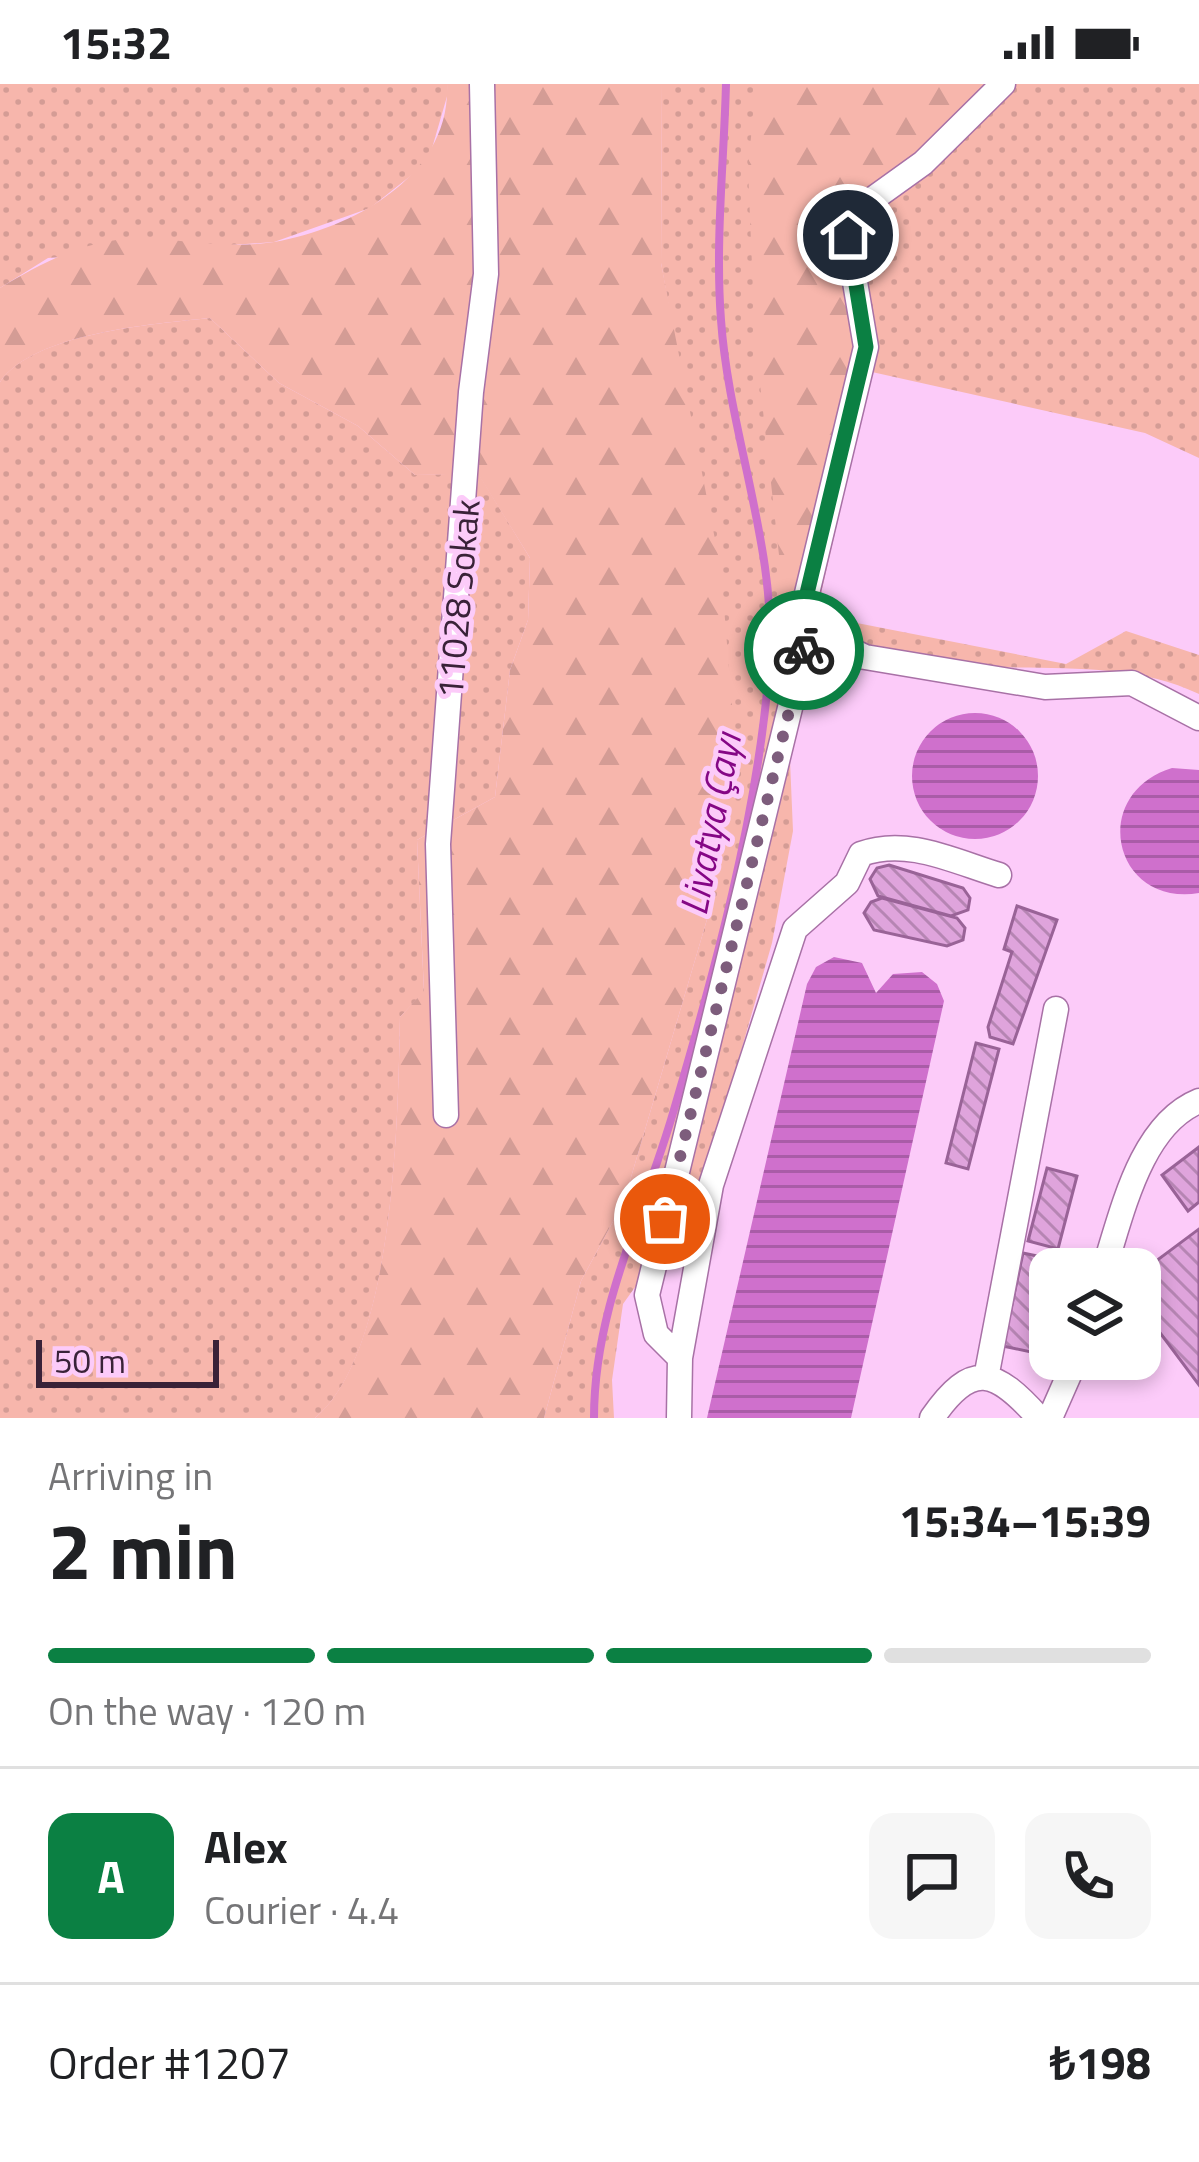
<!DOCTYPE html>
<html lang="en">
<head>
<meta charset="utf-8">
<style>
  body { margin:0; font-family:"Titillium Web",sans-serif; background:#f6f6f6; color:#202124; height:100vh; display:flex; flex-direction:column; font-size:45px; white-space:nowrap }
  * { box-sizing:border-box; margin:0 }
  p { font-size:39px; color:#757577 }
  .icon { flex:none; width:66px; height:66px; fill:none; stroke:currentColor; stroke-width:2; stroke-linecap:round; stroke-linejoin:round }
  .map { position:relative; height:1334px; overflow:hidden }
  .panel { display:flex; flex-direction:column; background:#fff; flex:1 }
  .panel>* { flex:none }
  .controls { position:absolute; left:1029px; top:1164px; display:grid; gap:24px }
  .controls a { display:grid; place-items:center; width:132px; height:132px; border-radius:24px; background:#fff; box-shadow:0 6px 18px #0003; font-size:60px }
  .scale { position:absolute; left:36px; bottom:30px; width:183px; box-sizing:border-box; padding-left:12px; border:6px solid #392238; border-top:0; font-size:33px; line-height:42px; white-space:nowrap; color:#392238; -webkit-text-stroke:9px #fccbf9; paint-order:stroke }
  .pin { position:absolute; display:grid; place-items:center; width:102px; height:102px; color:#fff; margin:-51px; border:6px solid #fff; border-radius:50%; box-shadow:0 3px 12px #0007 }
  .courier { position:absolute; display:grid; place-items:center; width:120px; height:120px; margin:-60px; border:9px solid #0b8043; border-radius:50%; background:#fff; color:#222; box-shadow:0 3px 15px #0007 }
  .overview em { font-style:normal; font-weight:700 }
  .overview div { display:flex; flex-direction:column-reverse }
  .overview { display:flex; align-items:center; justify-content:space-between; height:204px; padding:0 48px }
  h1 { font-size:78px; font-weight:700; line-height:90px }
  .bar { display:grid; grid-template-columns:repeat(4,1fr); gap:18px 12px; align-content:center; height:144px; padding:0 48px }
  .bar i { height:15px; border-radius:9px; background:#e0e0e0 }
  .bar .current { background:#0b8043 }
  .bar p { grid-column:span 4 }
  .line { display:flex; align-items:center; gap:30px; padding:0 48px; border-top:3px solid #e0e0e0 }
  .line div { flex:1 }
  .round { display:grid; place-items:center; flex:none; width:126px; height:126px; border-radius:24px; background:#f6f6f6 }
  .status { display:flex; justify-content:space-between; align-items:center; height:84px; padding:0 60px; background:#fff; direction:ltr }
  .status svg { height:33px; fill:currentColor }
  .map>svg:first-child { display:block }
</style>
</head>
<body>
<div class="status"><b>15:32</b><svg viewBox="0 0 49 12"><path d="M0 12V9h3v3zM5 12V6h3v6zM10 12V3h3v9zM15 12V0h3v12zM26 1h20v11H26zM47 4h2v5h-2z"/></svg></div>
<div class="map">
<svg width="1199" height="1334" viewBox="0 0 1199 1334">
  <defs>
    <pattern id="grass-dots" width="8" height="8" patternUnits="userSpaceOnUse" patternTransform="scale(3)"><rect width="8" height="8" fill="#f7b6ac"/><path d="M2 2h.1M6 6h.1" fill="none" stroke="#d49c95" stroke-width="1.8" stroke-linecap="round"/></pattern>
    <pattern id="forest-firs" width="22" height="20" patternUnits="userSpaceOnUse" patternTransform="scale(3)"><rect width="22" height="20" fill="#f7b6ac"/><path d="M5 1l3.5 6h-7zM16 11l3.5 6h-7z" fill="#d49c95"/></pattern>
    <pattern id="water-rules" width="6" height="5" patternUnits="userSpaceOnUse" patternTransform="scale(3)"><rect width="6" height="5" fill="#cf70cc"/><path d="M0 2.5h6" fill="none" stroke="#a95ca7"/></pattern>
    <pattern id="building-back-hatch" width="6" height="6" patternUnits="userSpaceOnUse" patternTransform="scale(3)"><rect width="6" height="6" fill="#dfa4dc"/><path d="M-1 5l2 2M0 0l6 6M5-1l2 2" fill="none" stroke="#b685b3"/></pattern>
  </defs>
  <rect width="100%" height="100%" fill="#fccbf9"/>
  <!-- grass -->
  <path fill="url(#grass-dots)" d="M 0,0 L 447,0 L 448,9 L 428,78 L 370,124 L 274,158 L 48,174 L 0,204 Z
    M 662,0 L 1199,0 L 1199,374 L 1145,349 L 872,288 L 816,531 L 1066,580 L 1126,547 L 1199,571 L 1199,610 C 1123,573 1026,589 944,580 C 888,574 837,555 784,536 L 793,747 L 772,859 L 731,1002 L 722,1095 L 709,1115 L 688,1129 L 623,1220 L 612,1296 L 614,1334 L 544,1334 L 581,1197 L 624,1117 L 713,815 L 686,318 L 661,179 Z
    M 210,234 L 279,299 L 358,342 L 415,391 L 478,389 L 530,474 L 528,536 L 510,586 L 495,713 L 417,756 L 424,908 L 400,933 C 398,1034 395,1268 315,1334 L 0,1334 L 0,298 C 33,249 153,240 210,234 Z"/>
  <!-- forest -->
  <path fill="url(#forest-firs)" d="M 447,0 L 662,0 L 661,179 L 721,486 L 736,671 L 713,815 L 624,1117 L 581,1197 L 544,1334 L 315,1334 C 395,1267 398,1033 400,933 L 424,907 L 417,756 L 495,713 L 510,586 L 528,536 L 530,474 L 478,390 L 415,391 L 358,342 L 279,299 L 210,234 C 152,240 34,249 0,298 L 0,204 C 38,181 81,158 127,155 C 175,153 226,166 274,158 C 353,144 451,92 447,0 Z
    M 756,0 L 1003,0 L 852,130 L 866,263 L 820,470 L 790,570 L 755,255 L 748,85 Z"/>
  <!-- water -->
  <path fill="url(#water-rules)" d="M912 692a63 63 0 1 1 126 0a63 63 0 1 1-126 0Z
    M 1172,684 L 1199,686 L 1199,809 C 1113,823 1088,710 1172,684 Z
    M 834,873 L 862,879 L 876,909 L 893,890 L 922,888 L 937,900 L 944,917 L 851,1334 L 707,1334 L 807,900 L 816,883 Z"/>
  <g fill="none" stroke-linecap="round" stroke-linejoin="round">
    <!-- stream -->
    <path stroke="#cf70cc" stroke-width="8" d="M 594,1334 C 594,1224 643,1132 673,1029 C 715,887 757,734 769,586 C 779,468 729,352 721,236 C 715,159 724,77 726,0"/>
  </g>
  <!-- building -->
  <path fill="url(#building-back-hatch)" stroke="#996397" stroke-width="3" d="M 889,781 L 963,804 L 970,814 L 968,826 L 951,832 L 878,812 L 870,795 L 877,784 Z
    M 882,814 L 957,834 L 965,844 L 963,856 L 947,862 L 874,846 L 864,829 L 871,818 Z
    M 1017,822 L 1057,836 L 1013,960 L 990,953 L 988,943 L 1012,868 L 1004,865 Z
    M 976,959 L 999,965 L 968,1085 L 946,1079 Z
    M 1199,1063 L 1199,1118 L 1188,1127 L 1162,1091 Z
    M 1047,1084 L 1077,1092 L 1058,1165 L 1028,1157 Z
    M 1199,1145 L 1199,1301 L 1140,1222 L 1140,1189 Z
    M 1023,1169 L 1065,1178 L 1063,1185 L 1050,1185 L 1045,1271 L 1003,1262 Z"/>
  <g fill="none" stroke-linecap="round" stroke-linejoin="round">
    <!-- minor casing -->
    <g stroke="#a871a6" stroke-width="27">
      <path id="minor" d="M 809,546 L 865,573 L 1045,603 L 1132,599 L 1199,634
        M 446,1031 L 438,760 L 471,308 L 486,190 L 482,0
        M 1104,1185 C 1122,1130 1140,1041 1199,1017
        M 680,1274 L 711,1101 L 795,845 L 847,799 L 861,770 C 907,753 953,777 999,791
        M 986,1294 L 1056,925
        M 679,1334 L 680,1274 L 656,1250 L 647,1211 L 809,546 L 803,526 L 866,263 L 847,151 L 852,130 L 923,79 L 1003,0
        M 932,1334 C 972,1276 995,1285 1039,1334
        M 1050,1334 L 1076,1275"/>
    </g>
    <!-- minor -->
    <use href="#minor" stroke="#fff" stroke-width="24"/>
  </g>
  <g fill="none" stroke-linecap="round" stroke-linejoin="round">
    <!-- done -->
    <path stroke="#7d5d7c" stroke-width="12" stroke-dasharray="0 21.6" d="M 665,1135 L 804,566"/>
    <!-- route -->
    <path stroke="#0b8043" stroke-width="15" d="M 804,566 L 808,546 L 803,526 L 866,263 L 848,151"/>
  </g>
  <g text-anchor="middle" stroke-width="10" stroke-linejoin="round" paint-order="stroke">
    <!-- street labels -->
    <g font-size="36" fill="#392238" stroke="#fccbf9">
      <text transform="translate(458 515) rotate(-85)" y="13">11028 Sokak</text>
    </g>
    <!-- water labels -->
    <g font-size="39" font-style="italic" fill="#850785" stroke="#fccbf9">
      <text transform="translate(710 740) rotate(-79)" y="14">Livatya Çayı</text>
    </g>
  </g>
</svg>
<div class="controls">
<a><svg class="icon" aria-label="layers" viewBox="0 0 24 24"><path d="M12 4l9 5-9 5-9-5zM3 14l9 5 9-5"/></svg></a>
</div>
<div class="scale">50 m</div>
<div class="pin" style="left:665px;top:1135px;background:#ea580c"><svg class="icon" aria-label="bag" viewBox="0 0 24 24"><path d="M5 8h14l-1 12H6zM9 8a3 3 0 0 1 6 0"/></svg></div>
<div class="pin" style="left:848px;top:151px;background:#1f2937"><svg class="icon" aria-label="home" viewBox="0 0 24 24"><path d="M3 11l9-7 9 7M6 9v11h12V9"/></svg></div>
<div class="courier" style="left:804px;top:566px"><svg class="icon" aria-label="bike" viewBox="0 0 24 24"><circle cx="6" cy="16" r="4"/><circle cx="18" cy="16" r="4"/><path d="M6 16l4-8h5l3 8M10 8l3 8H6M13 5h3"/></svg></div>
</div>
<section class="panel">
<div class="overview"><div><h1>2 min</h1><p>Arriving in</p></div><em>15:34–15:39</em></div>
<div class="bar"><i class="current"></i><i class="current"></i><i class="current"></i><i></i><p>On the way · 120 m</p></div>
<div class="line" style="height:216px"><b class="round" style="background:#0b8043;color:#fff">A</b><div><b>Alex</b><p>Courier · 4.4</p></div><a class="round"><svg class="icon" aria-label="chat" viewBox="0 0 24 24"><path d="M4 5h16v11H9l-5 4z"/></svg></a><a class="round"><svg class="icon" aria-label="phone" viewBox="0 0 24 24"><path d="M5 4h4l2 5-3 2q2 4 5 5l2-3 5 2v4C11 20 4 13 5 4z"/></svg></a></div>
<div class="line" style="height:156px"><div>Order #1207</div><b>₺198</b></div>
</section>
</body>
</html>
